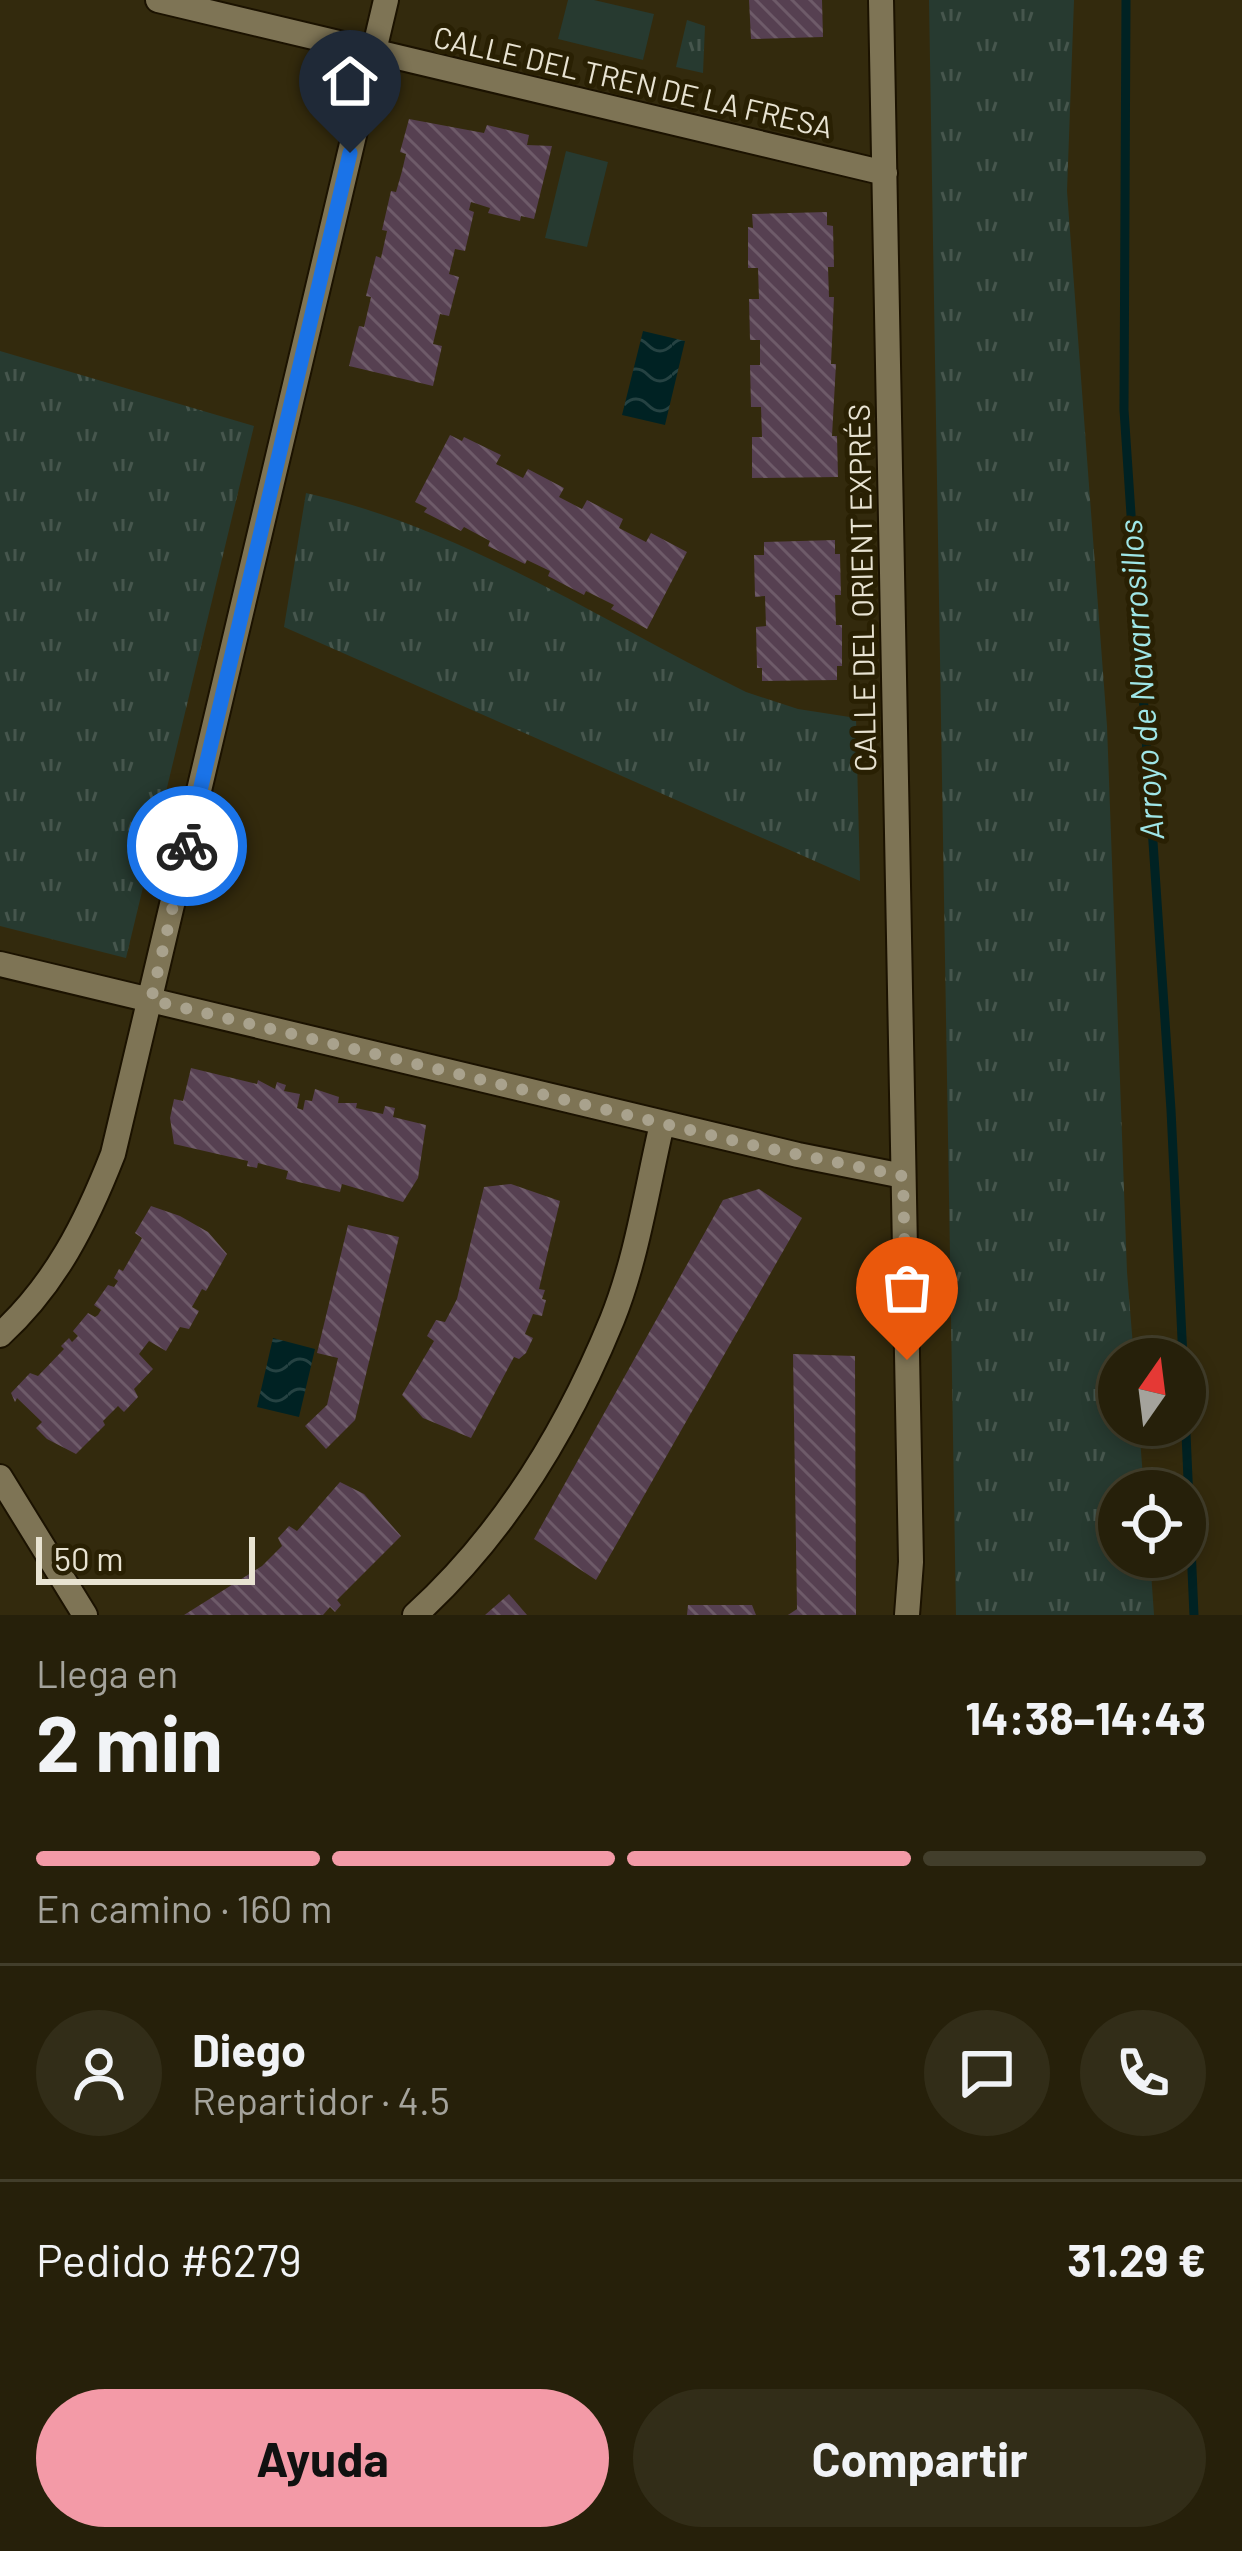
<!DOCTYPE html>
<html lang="es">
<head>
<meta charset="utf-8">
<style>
  body { margin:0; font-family:Barlow,sans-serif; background:#322d18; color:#f1f3f6; height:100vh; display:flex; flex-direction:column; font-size:45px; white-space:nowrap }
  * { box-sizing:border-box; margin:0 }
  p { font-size:39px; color:#a4a39c }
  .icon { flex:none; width:66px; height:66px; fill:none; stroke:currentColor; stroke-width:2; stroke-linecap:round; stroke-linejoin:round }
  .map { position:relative; height:1615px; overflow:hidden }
  .side { display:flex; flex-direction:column; background:#26200a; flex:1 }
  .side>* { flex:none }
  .needle { width:78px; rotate:14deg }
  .buttons { position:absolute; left:1098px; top:1338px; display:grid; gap:24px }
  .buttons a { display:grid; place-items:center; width:108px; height:108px; border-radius:50%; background:#26200a; box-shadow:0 6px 18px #0003,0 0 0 3px #423e2b; font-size:60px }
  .scale { position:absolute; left:36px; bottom:30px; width:219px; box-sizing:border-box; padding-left:12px; border:6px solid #e8e3d2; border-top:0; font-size:33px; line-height:42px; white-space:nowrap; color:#e8e3d2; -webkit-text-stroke:9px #292003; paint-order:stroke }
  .pin { position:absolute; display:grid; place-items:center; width:102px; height:102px; color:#fff; margin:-123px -51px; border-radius:50% 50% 50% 0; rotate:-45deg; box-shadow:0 0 12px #0007 }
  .pin .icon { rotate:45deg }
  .courier { position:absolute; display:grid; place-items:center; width:120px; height:120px; margin:-60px; border:9px solid #1a73e8; border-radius:50%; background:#fff; color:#222; box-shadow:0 3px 15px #0007 }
  .overview em { font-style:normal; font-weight:700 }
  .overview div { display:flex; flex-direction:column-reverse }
  .overview { display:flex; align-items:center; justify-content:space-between; height:204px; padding:0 36px }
  h1 { font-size:78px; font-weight:700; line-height:90px }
  .bar { display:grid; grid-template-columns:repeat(4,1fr); gap:18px 12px; align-content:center; height:144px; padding:0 36px }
  .bar i { height:15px; border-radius:9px; background:#423e2b }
  .bar .active { background:#f39aa7 }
  .bar p { grid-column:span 4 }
  .line { display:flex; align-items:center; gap:30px; padding:0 36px; border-top:3px solid #423e2b }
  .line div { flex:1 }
  .round { display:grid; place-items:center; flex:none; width:126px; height:126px; border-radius:63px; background:#322d18 }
  .action { display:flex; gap:24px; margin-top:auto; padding:24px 36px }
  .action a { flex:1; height:138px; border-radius:72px; background:#f39aa7; color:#111; font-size:48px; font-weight:700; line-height:138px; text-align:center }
  .action a+a { background:#322d18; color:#f1f3f6 }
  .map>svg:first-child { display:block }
</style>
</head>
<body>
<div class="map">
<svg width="1242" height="1615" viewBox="0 0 1242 1615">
  <defs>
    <pattern id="park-tufts" width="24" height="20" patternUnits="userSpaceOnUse" patternTransform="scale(3)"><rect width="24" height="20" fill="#273a30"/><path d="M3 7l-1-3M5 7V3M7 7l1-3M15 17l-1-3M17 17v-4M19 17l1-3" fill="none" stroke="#46564d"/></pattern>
    <pattern id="water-waves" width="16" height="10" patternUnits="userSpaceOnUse" patternTransform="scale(3)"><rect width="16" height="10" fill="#002223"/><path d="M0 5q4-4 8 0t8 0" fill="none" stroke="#254242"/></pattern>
    <pattern id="building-back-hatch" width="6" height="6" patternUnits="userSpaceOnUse" patternTransform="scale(3)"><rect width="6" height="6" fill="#564051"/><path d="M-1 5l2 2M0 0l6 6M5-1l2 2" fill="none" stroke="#6e5b69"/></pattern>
  </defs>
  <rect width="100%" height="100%" fill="#332a0d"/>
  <!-- park -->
  <path fill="url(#park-tufts)" d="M 929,0 L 1074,0 L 1067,191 L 1107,726 L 1127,1272 L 1134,1359 L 1119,1359 L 1119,1425 L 1139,1425 L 1144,1491 L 1119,1491 L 1119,1557 L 1150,1557 L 1154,1615 L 956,1615 Z
    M 687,20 L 705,26 L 703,73 L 676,67 Z
    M 0,351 L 254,426 L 126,958 L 0,926 Z
    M 306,493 C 464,528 602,622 746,692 L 798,709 L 856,718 L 860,881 L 284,627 Z"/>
  <!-- pitch -->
  <path fill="#273a30" d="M 568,0 L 594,0 L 654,14 L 643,60 L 558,39 Z
    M 566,151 L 608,162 L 587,247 L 545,238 Z"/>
  <!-- water -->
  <path fill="url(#water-waves)" d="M 643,331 L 685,341 L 665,425 L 622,415 Z
    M 273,1338 L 315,1349 L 299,1417 L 257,1407 Z"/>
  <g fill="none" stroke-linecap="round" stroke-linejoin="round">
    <!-- stream -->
    <path stroke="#002223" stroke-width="9" d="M 1126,0 L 1124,410 L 1171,1110 L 1183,1359
      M 1185,1411 L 1194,1615"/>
  </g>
  <!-- building -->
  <path fill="url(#building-back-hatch)" d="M 749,0 L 822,0 L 823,37 L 751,39 Z
    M 409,119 L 484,133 L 487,125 L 529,135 L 527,145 L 552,146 L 534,219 L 521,216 L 520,221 L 488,213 L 490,208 L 471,202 L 469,210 L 474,212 L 465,251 L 455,249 L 449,274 L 459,277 L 449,316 L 440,314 L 433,344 L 442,346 L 433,386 L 349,366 L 359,326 L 364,327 L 371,297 L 366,296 L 376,256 L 381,258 L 387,231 L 382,230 L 391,191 L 396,192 L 402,171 L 406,154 L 400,152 Z
    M 827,212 L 827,225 L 833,226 L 834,267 L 828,267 L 829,297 L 834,297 L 831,364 L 836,364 L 832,436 L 837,436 L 838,477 L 752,478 L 752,437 L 762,437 L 761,407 L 751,407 L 750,365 L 760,365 L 760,340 L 750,340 L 749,299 L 759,299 L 758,268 L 748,268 L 748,227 L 753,228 L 752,214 Z
    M 450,435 L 462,441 L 464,437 L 501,455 L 496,464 L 523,478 L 528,469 L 564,488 L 559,497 L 582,509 L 587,500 L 623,519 L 619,528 L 646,542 L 651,533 L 687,552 L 647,629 L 611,609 L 614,605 L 586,591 L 584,595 L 548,576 L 550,571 L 527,560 L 525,564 L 488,546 L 490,541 L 464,527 L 461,531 L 424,512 L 427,508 L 415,502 Z
    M 835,540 L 835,554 L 840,554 L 841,595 L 835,595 L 836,625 L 842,625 L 842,666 L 837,666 L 837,680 L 762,681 L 762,668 L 757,668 L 756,627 L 766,626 L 765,596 L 755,597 L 754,555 L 764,555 L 764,542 Z
    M 191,1068 L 257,1084 L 258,1080 L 275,1089 L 277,1082 L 286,1085 L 284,1091 L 300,1094 L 297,1108 L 303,1110 L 305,1100 L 312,1101 L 315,1089 L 339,1097 L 338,1103 L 357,1103 L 356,1108 L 383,1114 L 385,1106 L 395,1108 L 393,1117 L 426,1125 L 418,1178 L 403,1202 L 342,1184 L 340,1192 L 286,1179 L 288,1171 L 258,1163 L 257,1168 L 247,1166 L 248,1161 L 174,1144 L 170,1118 L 174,1099 L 183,1101 Z
    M 511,1184 L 560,1201 L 539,1289 L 545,1290 L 542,1299 L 546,1300 L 542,1316 L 533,1314 L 525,1334 L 533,1338 L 526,1353 L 519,1359 L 514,1357 L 471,1438 L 423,1418 L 402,1395 L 434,1341 L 427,1336 L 436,1320 L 445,1322 L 457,1299 L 484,1187 Z
    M 759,1189 L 802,1218 L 596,1580 L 534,1539 L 723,1200 Z
    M 151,1206 L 180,1216 L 208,1232 L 227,1254 L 206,1291 L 202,1289 L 192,1307 L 199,1311 L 189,1329 L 180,1327 L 166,1351 L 149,1341 L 139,1354 L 153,1369 L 134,1389 L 138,1397 L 124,1412 L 118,1406 L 103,1421 L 105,1425 L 76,1454 L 47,1439 L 36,1428 L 42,1422 L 17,1398 L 15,1402 L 11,1393 L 30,1373 L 38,1376 L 64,1349 L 61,1346 L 69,1338 L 72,1342 L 78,1336 L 73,1331 L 88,1313 L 95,1317 L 98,1315 L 101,1310 L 94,1305 L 108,1285 L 114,1287 L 118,1281 L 114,1278 L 119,1269 L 123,1271 L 142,1238 L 135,1233 Z
    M 348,1225 L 399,1237 L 355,1420 L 326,1449 L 305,1426 L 327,1405 L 338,1358 L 317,1353 Z
    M 793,1354 L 855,1356 L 856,1615 L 788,1615 L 797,1609 Z
    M 340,1482 L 364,1494 L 401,1536 L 337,1600 L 341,1605 L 335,1612 L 330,1607 L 323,1615 L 184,1615 L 262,1566 L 282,1546 L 278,1538 L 289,1526 L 297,1531 Z
    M 509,1594 L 527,1615 L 485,1615 Z
    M 688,1605 L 752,1605 L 756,1615 L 687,1615 Z"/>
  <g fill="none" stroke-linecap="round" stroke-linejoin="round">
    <!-- street casing -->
    <g stroke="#1b1200" stroke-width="28">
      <path id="street" d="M 158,0 L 885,173
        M 881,0 L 911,1562 L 907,1615
        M 0,964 L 798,1155 L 903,1176
        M 0,1335 C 55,1285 86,1223 113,1154 L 386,0
        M 0,1477 L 85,1615
        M 415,1615 C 503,1535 567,1430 612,1320 C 637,1258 647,1188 662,1124"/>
    </g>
    <!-- street -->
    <use href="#street" stroke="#7e7455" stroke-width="24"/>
  </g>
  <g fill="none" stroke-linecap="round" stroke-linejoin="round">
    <!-- done -->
    <path stroke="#a9a28d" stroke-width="12" stroke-dasharray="0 21.6" d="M 187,846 L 151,1000 L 752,1145 L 903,1176 L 907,1360"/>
    <!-- route -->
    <path stroke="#1a73e8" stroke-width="15" d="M 187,846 L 350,153"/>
  </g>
  <g text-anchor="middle" stroke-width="10" stroke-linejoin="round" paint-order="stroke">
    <!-- street labels -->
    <g font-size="30" fill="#e8e3d2" stroke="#292003">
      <text transform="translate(633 83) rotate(13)" y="10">CALLE DEL TREN DE LA FRESA</text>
      <text transform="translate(863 588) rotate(-91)" y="10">CALLE DEL ORIENT EXPRÉS</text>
    </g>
    <!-- water labels -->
    <g font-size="33" font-style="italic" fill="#9fe6e7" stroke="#292003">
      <text transform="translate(1141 680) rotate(-94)" y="12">Arroyo de Navarrosillos</text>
    </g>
  </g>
</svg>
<div class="buttons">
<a><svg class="needle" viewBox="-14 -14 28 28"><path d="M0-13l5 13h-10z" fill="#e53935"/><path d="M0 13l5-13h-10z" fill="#a4a39c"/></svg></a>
<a><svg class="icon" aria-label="locate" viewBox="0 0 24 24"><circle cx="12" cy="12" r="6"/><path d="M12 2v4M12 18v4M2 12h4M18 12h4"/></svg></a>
</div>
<div class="scale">50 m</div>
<div class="pin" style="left:907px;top:1360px;background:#ea580c"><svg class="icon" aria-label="bag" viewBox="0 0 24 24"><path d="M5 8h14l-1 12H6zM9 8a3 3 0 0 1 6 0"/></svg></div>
<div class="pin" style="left:350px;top:153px;background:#1f2937"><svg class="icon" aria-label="home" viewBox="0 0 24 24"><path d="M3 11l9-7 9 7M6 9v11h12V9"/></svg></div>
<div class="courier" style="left:187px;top:846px"><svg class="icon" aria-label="bike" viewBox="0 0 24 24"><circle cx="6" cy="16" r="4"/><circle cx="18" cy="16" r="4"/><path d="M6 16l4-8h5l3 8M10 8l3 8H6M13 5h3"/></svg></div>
</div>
<section class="side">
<div class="overview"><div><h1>2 min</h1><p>Llega en</p></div><em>14:38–14:43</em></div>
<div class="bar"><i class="active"></i><i class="active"></i><i class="active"></i><i></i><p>En camino · 160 m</p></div>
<div class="line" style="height:216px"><a class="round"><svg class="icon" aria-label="person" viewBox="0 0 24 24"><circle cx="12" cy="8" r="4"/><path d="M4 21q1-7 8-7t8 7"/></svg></a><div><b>Diego</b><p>Repartidor · 4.5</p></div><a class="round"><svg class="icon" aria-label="chat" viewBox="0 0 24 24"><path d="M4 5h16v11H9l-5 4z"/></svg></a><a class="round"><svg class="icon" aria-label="phone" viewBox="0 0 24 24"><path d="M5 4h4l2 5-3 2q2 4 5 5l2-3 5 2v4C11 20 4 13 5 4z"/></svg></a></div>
<div class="line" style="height:156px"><div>Pedido #6279</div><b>31.29 €</b></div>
<div class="action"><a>Ayuda</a><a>Compartir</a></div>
</section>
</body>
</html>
